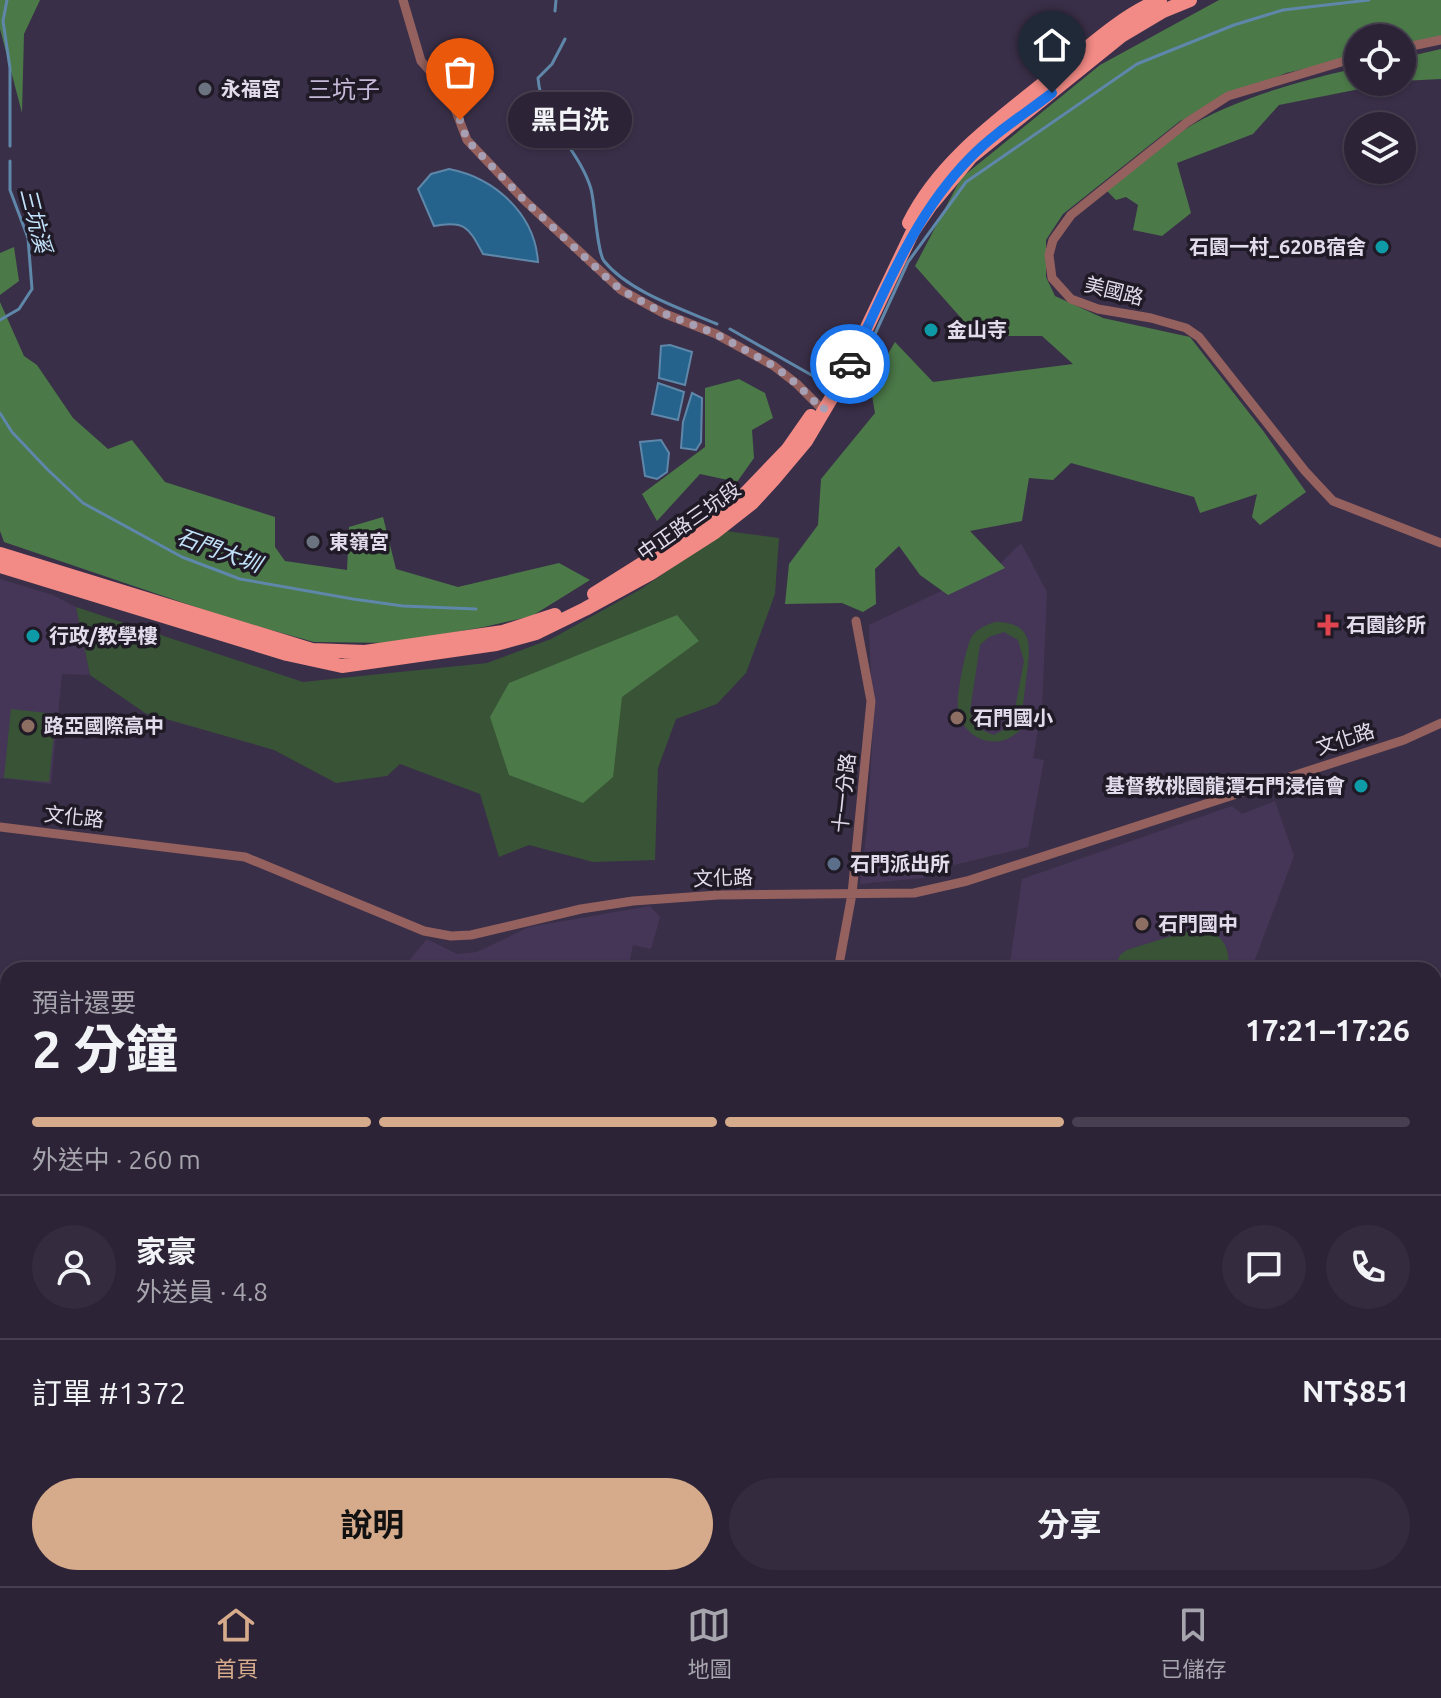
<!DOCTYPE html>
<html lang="zh-TW">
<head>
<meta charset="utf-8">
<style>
  body { margin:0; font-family:Ubuntu,"Noto Sans TC",sans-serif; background:#342b3e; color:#f1f3f6; height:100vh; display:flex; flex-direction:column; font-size:30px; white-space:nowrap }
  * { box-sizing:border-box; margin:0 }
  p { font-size:26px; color:#a6a4ad }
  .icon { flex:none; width:44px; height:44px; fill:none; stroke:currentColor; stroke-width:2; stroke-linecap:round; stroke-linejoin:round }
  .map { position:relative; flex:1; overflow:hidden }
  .drawer { position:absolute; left:0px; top:962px; width:1442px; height:624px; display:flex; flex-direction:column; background:#2c2336; border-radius:24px 24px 0 0; box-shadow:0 2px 6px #0004,0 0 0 2px #484051 }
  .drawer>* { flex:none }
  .controls { position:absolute; left:1344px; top:24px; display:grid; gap:16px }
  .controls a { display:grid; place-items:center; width:72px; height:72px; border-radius:50%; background:#2c2336; box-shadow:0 2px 6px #0004,0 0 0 2px #484051; font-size:40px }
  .pin { position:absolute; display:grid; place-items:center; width:68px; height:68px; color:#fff; margin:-82px -34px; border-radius:50% 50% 50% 0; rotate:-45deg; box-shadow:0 0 8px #0007 }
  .pin .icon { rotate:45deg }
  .courier { position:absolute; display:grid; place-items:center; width:80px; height:80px; margin:-40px; border:6px solid #1a73e8; border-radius:50%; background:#fff; color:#222; box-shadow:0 2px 10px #0007 }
  .bubble { position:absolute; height:56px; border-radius:28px; background:#2c2336; box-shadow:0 2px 6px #0004,0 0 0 2px #484051; font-size:26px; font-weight:700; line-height:56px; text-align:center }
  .overview em { font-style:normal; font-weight:700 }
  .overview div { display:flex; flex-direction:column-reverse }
  .overview { display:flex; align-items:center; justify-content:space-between; height:136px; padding:0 32px }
  h1 { font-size:52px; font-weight:700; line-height:60px }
  .bar { display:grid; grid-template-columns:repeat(4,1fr); gap:12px 8px; align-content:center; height:96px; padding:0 32px }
  .bar i { height:10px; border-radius:6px; background:#484051 }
  .bar .current { background:#d6ab8b }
  .bar p { grid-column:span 4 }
  .line { display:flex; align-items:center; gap:20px; padding:0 32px; border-top:2px solid #484051 }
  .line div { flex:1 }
  .round { display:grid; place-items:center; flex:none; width:84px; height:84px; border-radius:42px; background:#342b3e }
  .cta { display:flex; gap:16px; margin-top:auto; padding:16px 32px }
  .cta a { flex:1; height:92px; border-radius:48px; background:#d6ab8b; color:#111; font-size:32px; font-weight:700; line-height:92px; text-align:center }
  .cta a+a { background:#342b3e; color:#f1f3f6 }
  .tab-bar { display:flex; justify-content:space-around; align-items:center; height:112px; border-top:2px solid #484051; background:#2c2336; font-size:22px; color:#a6a4ad }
  .tab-bar a { display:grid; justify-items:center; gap:4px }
  .tab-bar .current { color:#d6ab8b }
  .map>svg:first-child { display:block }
</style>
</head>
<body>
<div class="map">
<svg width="1441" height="1586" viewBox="0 0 1441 1586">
  <rect width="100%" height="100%" fill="#3a2f48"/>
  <!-- built -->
  <path fill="#453657" d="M 1021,543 L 1047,592 L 1042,706 L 1033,758 L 1044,760 L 1028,847 L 954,865 L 923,878 L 860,884 L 867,828 L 873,729 L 869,625 L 1001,563 Z
    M 0,579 L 53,595 L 76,607 L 90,675 L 62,674 L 51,784 L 0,778 Z
    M 1275,801 L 1294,856 L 1251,970 L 1009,970 L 1022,879 L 1232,806 L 1242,814 Z
    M 650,906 L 660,917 L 651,949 L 633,945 L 628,970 L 401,970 L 427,939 L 457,954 L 477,952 L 529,927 Z"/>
  <!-- green -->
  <path fill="#385336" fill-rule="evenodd" d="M 726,531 L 779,538 L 775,594 L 746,673 L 717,704 L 676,719 L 658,768 L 655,860 L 593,862 L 529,845 L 499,857 L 480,794 L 400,764 L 387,776 L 336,783 L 274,750 L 145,713 L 90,675 L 76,607 L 303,682 L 487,663 L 551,639 L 641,589 Z
    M 995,622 C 1036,622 1030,649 1026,680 C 1024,697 1022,713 1020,730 C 999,752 963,741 958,709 C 956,696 965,653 970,640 C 974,630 985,625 995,622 ZM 1004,632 L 1018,640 L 1024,661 L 1012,725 L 994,735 C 981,731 973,724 970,711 L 980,645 L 989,637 Z
    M 11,709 L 56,714 L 49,782 L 4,778 Z
    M 1194,929 C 1219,928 1232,946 1228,970 L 1112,970 L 1121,954 L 1127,950 Z"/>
  <!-- forest -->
  <path fill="#4b7948" d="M 0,0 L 40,0 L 24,34 L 22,113 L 0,29 Z
    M 1219,0 L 1441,0 L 1441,38 L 1402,47 L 1402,38 L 1358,38 L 1358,57 L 1286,73 L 1180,121 L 1063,214 L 1046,240 L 1046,277 L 1055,296 L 1103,318 L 1190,337 L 1264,432 L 1306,492 L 1260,525 L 1252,517 L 1257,494 L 1200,513 L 1194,497 L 1071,463 L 1053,480 L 1029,478 L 1022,521 L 970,531 L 1005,568 L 948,595 L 920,575 L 899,546 L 875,569 L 876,604 L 863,612 L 842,603 L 785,604 L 789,564 L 818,525 L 821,479 L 875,413 L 870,384 L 895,342 L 933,382 L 1073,364 L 1042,336 L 977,336 L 915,266 L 961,178 L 1100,65 Z
    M 1441,49 L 1441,79 L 1402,81 L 1402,58 Z
    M 1358,68 L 1358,82 L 1395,82 L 1279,105 L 1253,134 L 1177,163 L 1191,213 L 1162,236 L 1133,230 L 1138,205 L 1126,197 L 1116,200 L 1106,190 C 1132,170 1157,148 1184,130 C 1230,100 1305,79 1358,68 Z
    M 14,247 L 19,281 L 0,295 L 0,253 Z
    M 0,302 L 24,356 L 37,365 L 73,418 L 108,449 L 132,440 L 165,482 L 275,517 L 275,547 L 285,561 L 347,570 L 349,527 L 383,517 L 396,569 L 458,587 L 559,563 L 590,580 L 532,616 L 484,627 L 394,643 L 314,642 L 231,619 L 4,542 L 0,531 Z
    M 739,379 L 765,393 L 773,418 L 752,430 L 754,458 L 737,482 L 700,474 L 657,521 L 642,494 L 705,447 L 705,388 Z
    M 677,615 L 699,641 L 622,697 L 613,777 L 583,803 L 509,775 L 490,717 L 509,683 Z
    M 8,1241 L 8,1325 L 0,1328 L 0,1242 Z"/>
  <!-- water -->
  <path fill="#26638c" stroke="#5e87a9" stroke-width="2" d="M 449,169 C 495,178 535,214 538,262 L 483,254 C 469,228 466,220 434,226 L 418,189 L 431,174 Z
    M 670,345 L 692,352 L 685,385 L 659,378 L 661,346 Z
    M 658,383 L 684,392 L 678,420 L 652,414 Z
    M 692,393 L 702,398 L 701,442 L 696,450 L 681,448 L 683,422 Z
    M 661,440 L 669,453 L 667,472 L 657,479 L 645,476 L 640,442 Z"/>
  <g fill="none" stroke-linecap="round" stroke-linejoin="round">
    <!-- stream -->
    <path stroke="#5e87a9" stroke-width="3" d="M 7,0 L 3,21 L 10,68 L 10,146
      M 555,11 L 556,0
      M 565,39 L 552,64 L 538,78 C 541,121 579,149 591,189 C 595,204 597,252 604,261 C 629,292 682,309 717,324
      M 0,320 L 19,309 L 32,289 L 28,238 L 10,190 L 10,161
      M 730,329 L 822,381
      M 843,393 L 847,395 L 908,262 L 966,182 L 1137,64 L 1234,25 L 1283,10 L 1369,0
      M 0,413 L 12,432 L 47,469 L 83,503 L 182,557 L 240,579 L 353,599 L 403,606 L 476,609
      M 0,1090 L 8,1090"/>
    <!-- minor -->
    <path stroke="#95615e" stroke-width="9" d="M 403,0 L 421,61 L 438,80 L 452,101 L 467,140 L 524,200 L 621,290 L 663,313 L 716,334 L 774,366 L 797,384 L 823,410
      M 1402,48 L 1441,40
      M 1358,57 L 1228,96 L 1186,123 L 1071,215 L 1053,240 L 1049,255 L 1052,278 L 1071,299 L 1098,309 L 1151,318 L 1186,328 L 1199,337 L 1305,471 L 1333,501 L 1441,543
      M 0,827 L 245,857 L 424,931 L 451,936 L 471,935 L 581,909 L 633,901 L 718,895 L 914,893 L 967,881 L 1404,740 L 1441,723
      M 838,970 L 852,894 L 871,701 L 856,621
      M 1434,1436 L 1441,1435
      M 933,1586 L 938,1578
      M 1075,1586 L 1081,1578
      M 1270,1586 L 1275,1578"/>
    <!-- secondary -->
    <path stroke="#ca7974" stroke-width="14" d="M 0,1170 L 8,1175
      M 0,1182 L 8,1187
      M 853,1586 L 855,1578"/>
    <!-- primary -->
    <path stroke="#f28a85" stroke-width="14" d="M 909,223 C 941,158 1004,116 1059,71 C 1090,46 1123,15 1160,0
      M 0,554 L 312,650 L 365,652 L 503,632 L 555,615
      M 0,566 L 287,654 L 342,666 L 496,644 L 536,633 L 585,609 L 651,573 L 715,532 L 752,503 L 774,479 L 806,441 L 842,380 L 913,231 L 930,206 L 971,157 L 1121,36 L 1163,11 L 1190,0
      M 594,594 L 691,533 L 741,498 L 788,449 L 811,416"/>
  </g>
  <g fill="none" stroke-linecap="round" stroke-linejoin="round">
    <!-- done -->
    <path stroke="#a79fb3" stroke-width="8" stroke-dasharray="0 14.4" d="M 460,120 L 467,140 L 524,200 L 606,277 L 621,290 L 663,313 L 716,334 L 774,366 L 797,384 L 823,410 L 850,364"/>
    <!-- route -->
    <path stroke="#1a73e8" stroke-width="10" d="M 850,364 C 885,292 913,216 970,158 C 994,133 1025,114 1052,93"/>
  </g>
  <!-- markers -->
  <g fill="#6b7280" stroke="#1f1a25" stroke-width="3">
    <circle cx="205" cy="89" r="8"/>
    <circle cx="313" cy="542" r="8"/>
  </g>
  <g fill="#0f9aa8" stroke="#1f1a25" stroke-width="3">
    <circle cx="1382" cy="247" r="8"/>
    <circle cx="931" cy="330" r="8"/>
    <circle cx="33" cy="636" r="8"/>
    <circle cx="1361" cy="786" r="8"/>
  </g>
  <path fill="#e0444e" stroke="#1f1a25" stroke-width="3" d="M1324 613h8v8h8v8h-8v8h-8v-8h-8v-8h8z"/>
  <g fill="#8d6e63" stroke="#1f1a25" stroke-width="3">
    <circle cx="957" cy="718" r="8"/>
    <circle cx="28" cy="726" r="8"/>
    <circle cx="1142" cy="924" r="8"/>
  </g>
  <circle fill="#5c6f8a" stroke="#1f1a25" stroke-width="3" cx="834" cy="864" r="8"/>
  <g text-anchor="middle" stroke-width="7" stroke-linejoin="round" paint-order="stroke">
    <!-- poi labels -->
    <g font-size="20" font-weight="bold" fill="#e2dbec" stroke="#1f1a25" text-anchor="start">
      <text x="221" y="96">永福宮</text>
      <text x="1366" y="254" text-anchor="end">石園一村_620B宿舍</text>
      <text x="947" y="337">金山寺</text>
      <text x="329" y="549">東嶺宮</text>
      <text x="1346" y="632">石園診所</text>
      <text x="49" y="643">行政/教學樓</text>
      <text x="973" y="725">石門國小</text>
      <text x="44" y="733">路亞國際高中</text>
      <text x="1345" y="793" text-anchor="end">基督教桃園龍潭石門浸信會</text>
      <text x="850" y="871">石門派出所</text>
      <text x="1158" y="931">石門國中</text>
    </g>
    <!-- street labels -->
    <g font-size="20" fill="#e2dbec" stroke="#1f1a25">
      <text transform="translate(1114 291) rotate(14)" y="7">美國路</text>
      <text transform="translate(689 521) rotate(-35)" y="7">中正路三坑段</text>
      <text transform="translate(1345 739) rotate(-18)" y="7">文化路</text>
      <text transform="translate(844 793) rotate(-84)" y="7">十一分路</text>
      <text transform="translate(74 817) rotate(6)" y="7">文化路</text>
      <text transform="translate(723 878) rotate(-2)" y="7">文化路</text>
    </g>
    <!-- water labels -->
    <g font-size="22" font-style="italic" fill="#c2e2fb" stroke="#1f1a25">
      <text transform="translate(36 220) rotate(76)" y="8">三坑溪</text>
      <text transform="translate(219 550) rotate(20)" y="8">石門大圳</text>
    </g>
    <!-- quarter labels -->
    <g font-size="24" fill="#c6b9d9" stroke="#1f1a25">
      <text x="344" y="98">三坑子</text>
    </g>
  </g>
</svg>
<div class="controls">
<a><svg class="icon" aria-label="locate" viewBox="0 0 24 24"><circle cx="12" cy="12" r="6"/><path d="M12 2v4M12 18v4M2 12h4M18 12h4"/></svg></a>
<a><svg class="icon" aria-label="layers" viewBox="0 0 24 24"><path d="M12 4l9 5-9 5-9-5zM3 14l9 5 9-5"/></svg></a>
</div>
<div class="pin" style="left:460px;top:120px;background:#ea580c"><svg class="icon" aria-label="bag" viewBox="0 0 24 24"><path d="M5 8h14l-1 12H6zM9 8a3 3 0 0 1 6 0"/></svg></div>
<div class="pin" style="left:1052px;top:93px;background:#1f2937"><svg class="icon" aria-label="home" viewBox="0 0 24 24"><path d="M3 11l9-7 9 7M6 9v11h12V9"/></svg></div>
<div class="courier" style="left:850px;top:364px"><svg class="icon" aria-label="car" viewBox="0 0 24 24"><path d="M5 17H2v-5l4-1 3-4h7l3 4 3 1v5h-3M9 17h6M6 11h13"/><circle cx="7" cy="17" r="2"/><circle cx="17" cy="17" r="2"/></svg></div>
<div class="bubble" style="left:508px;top:92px;width:124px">黑白洗</div>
<section class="drawer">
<div class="overview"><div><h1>2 分鐘</h1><p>預計還要</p></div><em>17:21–17:26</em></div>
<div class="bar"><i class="current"></i><i class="current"></i><i class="current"></i><i></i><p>外送中 · 260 m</p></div>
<div class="line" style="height:144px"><a class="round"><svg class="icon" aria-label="person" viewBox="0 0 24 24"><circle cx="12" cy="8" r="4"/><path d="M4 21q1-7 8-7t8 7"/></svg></a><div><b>家豪</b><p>外送員 · 4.8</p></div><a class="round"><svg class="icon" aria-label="chat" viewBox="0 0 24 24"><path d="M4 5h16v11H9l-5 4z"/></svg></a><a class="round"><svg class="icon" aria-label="phone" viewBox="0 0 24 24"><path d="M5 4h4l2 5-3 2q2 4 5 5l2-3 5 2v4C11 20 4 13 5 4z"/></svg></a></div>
<div class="line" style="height:104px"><div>訂單 #1372</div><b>NT$851</b></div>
<div class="cta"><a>說明</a><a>分享</a></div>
</section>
</div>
<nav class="tab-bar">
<a class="current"><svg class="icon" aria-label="home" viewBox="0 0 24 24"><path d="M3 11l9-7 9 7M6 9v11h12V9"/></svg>首頁</a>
<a><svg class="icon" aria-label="map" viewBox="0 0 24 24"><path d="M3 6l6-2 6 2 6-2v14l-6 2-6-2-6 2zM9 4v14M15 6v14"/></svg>地圖</a>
<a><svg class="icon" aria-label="saved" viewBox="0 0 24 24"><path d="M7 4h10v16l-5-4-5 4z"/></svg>已儲存</a>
</nav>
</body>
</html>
